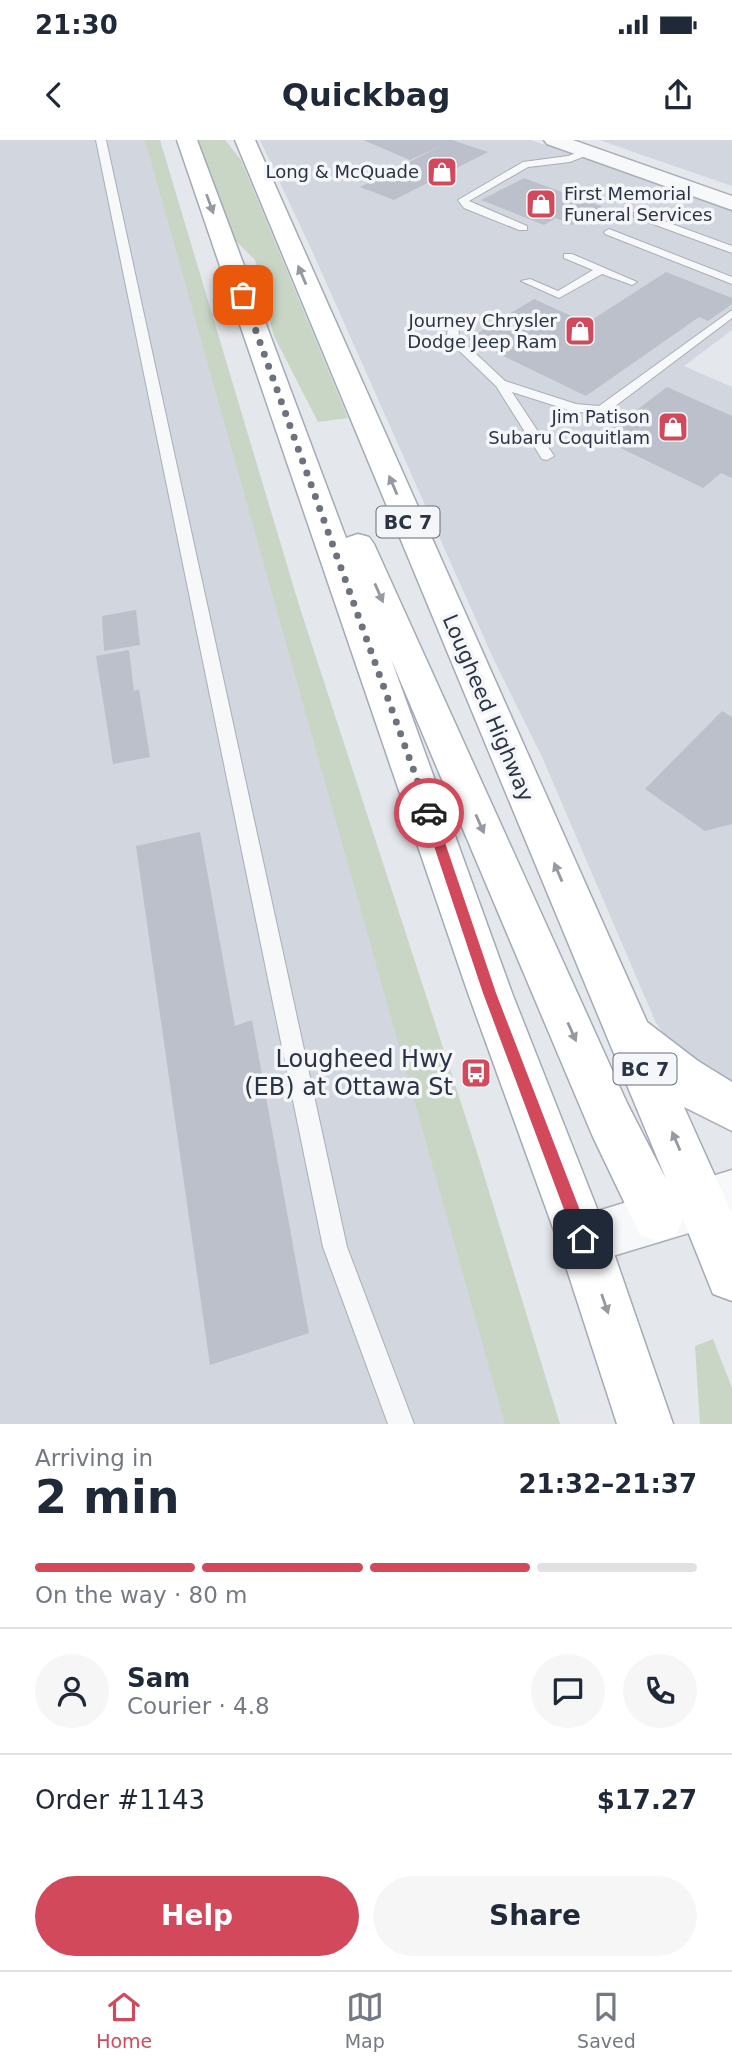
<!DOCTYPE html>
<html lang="en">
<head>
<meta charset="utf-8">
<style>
  body { margin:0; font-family:"DejaVu Sans",sans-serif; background:#f6f6f7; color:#1f2937; height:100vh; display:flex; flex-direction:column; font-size:26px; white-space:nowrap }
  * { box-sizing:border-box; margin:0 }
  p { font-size:23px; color:#747a83 }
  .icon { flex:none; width:38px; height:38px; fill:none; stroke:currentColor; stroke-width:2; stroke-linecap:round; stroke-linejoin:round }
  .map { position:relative; height:1284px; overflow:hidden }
  .details { display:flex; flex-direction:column; background:#fff; flex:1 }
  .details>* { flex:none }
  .pin { position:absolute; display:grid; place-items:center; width:60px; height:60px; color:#fff; margin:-30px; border-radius:14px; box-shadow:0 4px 10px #0006 }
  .courier { position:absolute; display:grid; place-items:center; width:70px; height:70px; margin:-35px; border:5px solid #d1495b; border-radius:50%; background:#fff; color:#222; box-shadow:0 2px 9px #0007 }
  .head em { font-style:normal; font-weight:700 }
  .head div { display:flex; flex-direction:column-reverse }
  .head { display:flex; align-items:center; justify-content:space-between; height:119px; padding:0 35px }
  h1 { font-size:46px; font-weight:700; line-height:52px }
  .bar { display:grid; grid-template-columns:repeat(4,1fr); gap:10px 7px; align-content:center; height:84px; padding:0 35px }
  .bar i { height:9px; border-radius:5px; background:#e0e1e3 }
  .bar .current { background:#d1495b }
  .bar p { grid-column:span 4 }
  .line { display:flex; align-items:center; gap:18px; padding:0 35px; border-top:2px solid #e0e1e3 }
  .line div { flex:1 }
  .round { display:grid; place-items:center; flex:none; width:74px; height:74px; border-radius:37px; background:#f6f6f7 }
  .button { display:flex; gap:14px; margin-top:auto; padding:14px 35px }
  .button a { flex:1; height:80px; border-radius:42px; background:#d1495b; color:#fff; font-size:28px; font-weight:700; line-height:80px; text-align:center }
  .button a+a { background:#f6f6f7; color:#1f2937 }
  .status { display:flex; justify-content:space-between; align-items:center; height:49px; padding:0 35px; background:#fff; direction:ltr }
  .status svg { height:19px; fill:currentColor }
  header { display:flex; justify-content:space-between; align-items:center; height:91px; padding:0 35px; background:#fff; font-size:32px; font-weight:700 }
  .menu { display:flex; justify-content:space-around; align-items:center; height:98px; border-top:2px solid #e0e1e3; background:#fff; font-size:19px; color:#747a83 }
  .menu a { display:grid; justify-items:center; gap:4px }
  .menu .current { color:#d1495b }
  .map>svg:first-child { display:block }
</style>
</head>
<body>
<div class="status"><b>21:30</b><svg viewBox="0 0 49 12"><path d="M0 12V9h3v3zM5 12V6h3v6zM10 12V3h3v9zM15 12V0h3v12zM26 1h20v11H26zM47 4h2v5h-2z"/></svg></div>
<header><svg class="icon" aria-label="back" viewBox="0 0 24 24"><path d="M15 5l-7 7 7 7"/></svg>Quickbag<svg class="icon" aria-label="share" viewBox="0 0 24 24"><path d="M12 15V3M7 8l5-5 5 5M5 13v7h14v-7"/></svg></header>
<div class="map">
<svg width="732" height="1284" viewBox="0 0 732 1284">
  <rect width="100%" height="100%" fill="#e4e7ec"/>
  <!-- built -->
  <path fill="#d2d6de" d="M 0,0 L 149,0 L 523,1284 L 0,1284 Z
    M 260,0 L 531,0 L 732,71 L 732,190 L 684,226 L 732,247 L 732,946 L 667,898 L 656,883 L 543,619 L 494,520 L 313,113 Z
    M 600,0 L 732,0 L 732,46 L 622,8 Z"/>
  <!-- green -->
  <path fill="#c9d6c5" d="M 145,0 L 160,0 L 299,465 L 476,1009 L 560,1284 L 505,1284 Z
    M 197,0 L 225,0 L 241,20 L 348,278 L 318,282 L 274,196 L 255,120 L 233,98 Z
    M 713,1199 L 732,1248 L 732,1284 L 700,1284 L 695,1206 Z"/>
  <!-- building -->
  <path fill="#bbc0ca" d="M 363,0 L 452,0 L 488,12 L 394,60 L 360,47 L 441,6 L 410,20 Z
    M 524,38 L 603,67 L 572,85 L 556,78 L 544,85 L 481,60 Z
    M 666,132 L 732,158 L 732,164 L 708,181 L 699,177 L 586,256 L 468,199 L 534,159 L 587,183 Z
    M 667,247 L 732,276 L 732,338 L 721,333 L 703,348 L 600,298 Z
    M 136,470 L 140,505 L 104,511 L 102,476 Z
    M 129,510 L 134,551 L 139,549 L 150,617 L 113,624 L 96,516 Z
    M 722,571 L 732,577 L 732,684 L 705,691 L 645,649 Z
    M 200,692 L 235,886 L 252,880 L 309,1193 L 210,1225 L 136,706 Z"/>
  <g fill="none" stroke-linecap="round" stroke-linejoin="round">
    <!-- service casing -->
    <g stroke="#a9aeb7" stroke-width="2">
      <path id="service" d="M 96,0 L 106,0 L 347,1107 L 414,1284 L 388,1284 L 323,1107 Z
        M 587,9 L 592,12 L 590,14 L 570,22 L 528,27 L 469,61 L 527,86 L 527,90 L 519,90 L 464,68 L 458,60 L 523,22 L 568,16 Z
        M 634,73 L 642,73 L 732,106 L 732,113 L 634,77 Z
        M 609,89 L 732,137 L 732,144 L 605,94 L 604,92 Z
        M 564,114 L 572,114 L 637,142 L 632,145 L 602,134 L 559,158 L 521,141 L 530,139 L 558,151 L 593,130 L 564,118 Z
        M 732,170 L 732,178 L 606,273 L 575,272 L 512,252 L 554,316 L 547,320 L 542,319 L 496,246 L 447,199 L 448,181 L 458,179 L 459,198 L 505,241 L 576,264 L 599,266 Z"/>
    </g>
    <!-- tertiary casing -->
    <g stroke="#a9aeb7" stroke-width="3">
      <path id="tertiary" d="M 544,0 L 573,0 L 732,56 L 732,70 L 547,4 Z
        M 732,1030 L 732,1080 L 583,1125 L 565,1117 L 557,1099 L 565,1081 Z"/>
    </g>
    <!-- primary casing -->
    <g stroke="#a3abb8" stroke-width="3">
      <path id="primary" d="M 177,0 L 197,0 L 346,398 L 358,394 L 369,397 L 374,404 L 627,963 L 666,1039 L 235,0 L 255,0 L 647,882 L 698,921 L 732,942 L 732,991 L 684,967 L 732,1074 L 732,1161 L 713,1154 L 683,1079 L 676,1095 L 658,1102 L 640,1095 L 593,997 L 391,519 L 512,853 L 609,1099 L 673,1284 L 617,1284 L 557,1099 L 468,853 Z"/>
    </g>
    <!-- service -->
    <use href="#service" fill="#f7f8fa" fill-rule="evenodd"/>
    <!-- tertiary -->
    <use href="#tertiary" fill="#f7f8fa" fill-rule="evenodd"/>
    <!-- primary -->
    <use href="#primary" fill="#fff" fill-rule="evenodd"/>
  </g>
  <!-- one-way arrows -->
  <defs><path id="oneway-solid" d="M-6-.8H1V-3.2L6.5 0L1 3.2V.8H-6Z" transform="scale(1.75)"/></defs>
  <g fill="#959aa2">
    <use href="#oneway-solid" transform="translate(210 64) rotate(70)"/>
    <use href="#oneway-solid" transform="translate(302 135) rotate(-113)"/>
    <use href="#oneway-solid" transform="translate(393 345) rotate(-113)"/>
    <use href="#oneway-solid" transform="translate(379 453) rotate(66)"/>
    <use href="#oneway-solid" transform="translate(480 684) rotate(66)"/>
    <use href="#oneway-solid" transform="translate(558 732) rotate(-113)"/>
    <use href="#oneway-solid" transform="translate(572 892) rotate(66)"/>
    <use href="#oneway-solid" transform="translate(676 1001) rotate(-113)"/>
    <use href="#oneway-solid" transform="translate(605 1164) rotate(71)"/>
  </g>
  <!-- route -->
  <path fill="#d1495b" d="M 429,669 L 435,673 L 496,853 L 591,1099 L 583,1107 L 575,1099 L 483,853 L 423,673 Z"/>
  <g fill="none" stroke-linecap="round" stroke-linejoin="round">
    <!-- done -->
    <path stroke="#6c737f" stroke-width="7" stroke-dasharray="0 12.6" d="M 243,155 L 429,673"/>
  </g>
  <!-- icons -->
  <defs>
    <g id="shop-square" transform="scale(1.575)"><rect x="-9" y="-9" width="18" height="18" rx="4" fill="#d1495b" stroke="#f4f6f9"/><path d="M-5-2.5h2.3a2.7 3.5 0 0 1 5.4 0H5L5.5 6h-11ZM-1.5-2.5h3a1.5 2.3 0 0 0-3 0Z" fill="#fff"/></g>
    <g id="bus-square" transform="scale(1.575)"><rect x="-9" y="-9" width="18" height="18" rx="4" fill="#d1495b" stroke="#f4f6f9"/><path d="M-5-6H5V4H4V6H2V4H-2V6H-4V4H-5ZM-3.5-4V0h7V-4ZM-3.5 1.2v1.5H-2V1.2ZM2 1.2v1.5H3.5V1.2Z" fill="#fff"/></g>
  </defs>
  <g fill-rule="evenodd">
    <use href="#shop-square" x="442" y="32"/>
    <use href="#shop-square" x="541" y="64"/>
    <use href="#shop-square" x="580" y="191"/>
    <use href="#shop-square" x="673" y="287"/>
    <use href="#bus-square" x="476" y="933"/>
  </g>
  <g text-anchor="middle" stroke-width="7" stroke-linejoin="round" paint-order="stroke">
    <!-- far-poi labels -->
    <g font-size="18" fill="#2b3445" stroke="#f4f6f9" text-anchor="end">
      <text x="419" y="38">Long &amp; McQuade</text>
      <text x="564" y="60" text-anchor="start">First Memorial<tspan x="564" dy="21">Funeral Services</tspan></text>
      <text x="557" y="187">Journey Chrysler<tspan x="557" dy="21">Dodge Jeep Ram</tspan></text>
      <text x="650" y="283">Jim Patison<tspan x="650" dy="21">Subaru Coquitlam</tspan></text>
    </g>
    <!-- shield labels -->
    <g fill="#f4f6f9" stroke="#676e7b" stroke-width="2">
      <rect x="376.5" y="366.5" width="63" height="31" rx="5"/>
      <rect x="613.5" y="913.5" width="63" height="31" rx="5"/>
    </g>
    <g font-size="19" font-weight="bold" fill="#2b3445">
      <text x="408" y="389">BC 7</text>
      <text x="645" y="936">BC 7</text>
    </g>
    <!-- street labels -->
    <g font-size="21" fill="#2b3445" stroke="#f4f6f9">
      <text transform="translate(488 568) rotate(67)" y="7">Lougheed Highway</text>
    </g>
    <!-- near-poi labels -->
    <g font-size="24" fill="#2b3445" stroke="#f4f6f9" text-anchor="end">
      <text x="453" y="927">Lougheed Hwy<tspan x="453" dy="28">(EB) at Ottawa St</tspan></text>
    </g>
  </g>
</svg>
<div class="pin" style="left:243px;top:155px;background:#ea580c"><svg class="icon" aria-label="bag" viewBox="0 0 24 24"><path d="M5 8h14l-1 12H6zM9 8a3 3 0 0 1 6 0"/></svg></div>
<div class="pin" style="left:583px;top:1099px;background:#1f2937"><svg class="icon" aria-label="home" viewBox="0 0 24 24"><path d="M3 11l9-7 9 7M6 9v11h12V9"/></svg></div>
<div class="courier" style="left:429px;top:673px"><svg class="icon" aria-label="car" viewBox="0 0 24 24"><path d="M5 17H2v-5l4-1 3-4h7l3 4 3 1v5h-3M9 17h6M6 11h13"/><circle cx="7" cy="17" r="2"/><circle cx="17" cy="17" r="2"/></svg></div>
</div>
<section class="details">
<div class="head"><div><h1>2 min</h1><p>Arriving in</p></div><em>21:32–21:37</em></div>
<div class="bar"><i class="current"></i><i class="current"></i><i class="current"></i><i></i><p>On the way · 80 m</p></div>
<div class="line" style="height:126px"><a class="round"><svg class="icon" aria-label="person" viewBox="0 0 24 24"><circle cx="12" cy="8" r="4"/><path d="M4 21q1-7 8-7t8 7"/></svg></a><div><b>Sam</b><p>Courier · 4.8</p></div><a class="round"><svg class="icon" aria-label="chat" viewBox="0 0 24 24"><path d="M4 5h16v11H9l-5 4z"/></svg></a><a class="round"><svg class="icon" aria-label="phone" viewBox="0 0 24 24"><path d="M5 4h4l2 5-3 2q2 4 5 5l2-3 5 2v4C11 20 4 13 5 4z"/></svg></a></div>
<div class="line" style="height:91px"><div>Order #1143</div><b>$17.27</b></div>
<div class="button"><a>Help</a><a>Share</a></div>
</section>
<nav class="menu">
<a class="current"><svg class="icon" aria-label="home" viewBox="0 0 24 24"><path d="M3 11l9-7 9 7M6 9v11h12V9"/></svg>Home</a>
<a><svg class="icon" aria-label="map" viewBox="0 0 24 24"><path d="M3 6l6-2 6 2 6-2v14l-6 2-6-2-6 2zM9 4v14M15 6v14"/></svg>Map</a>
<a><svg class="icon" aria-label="saved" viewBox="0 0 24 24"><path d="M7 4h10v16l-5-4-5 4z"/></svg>Saved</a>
</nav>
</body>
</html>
